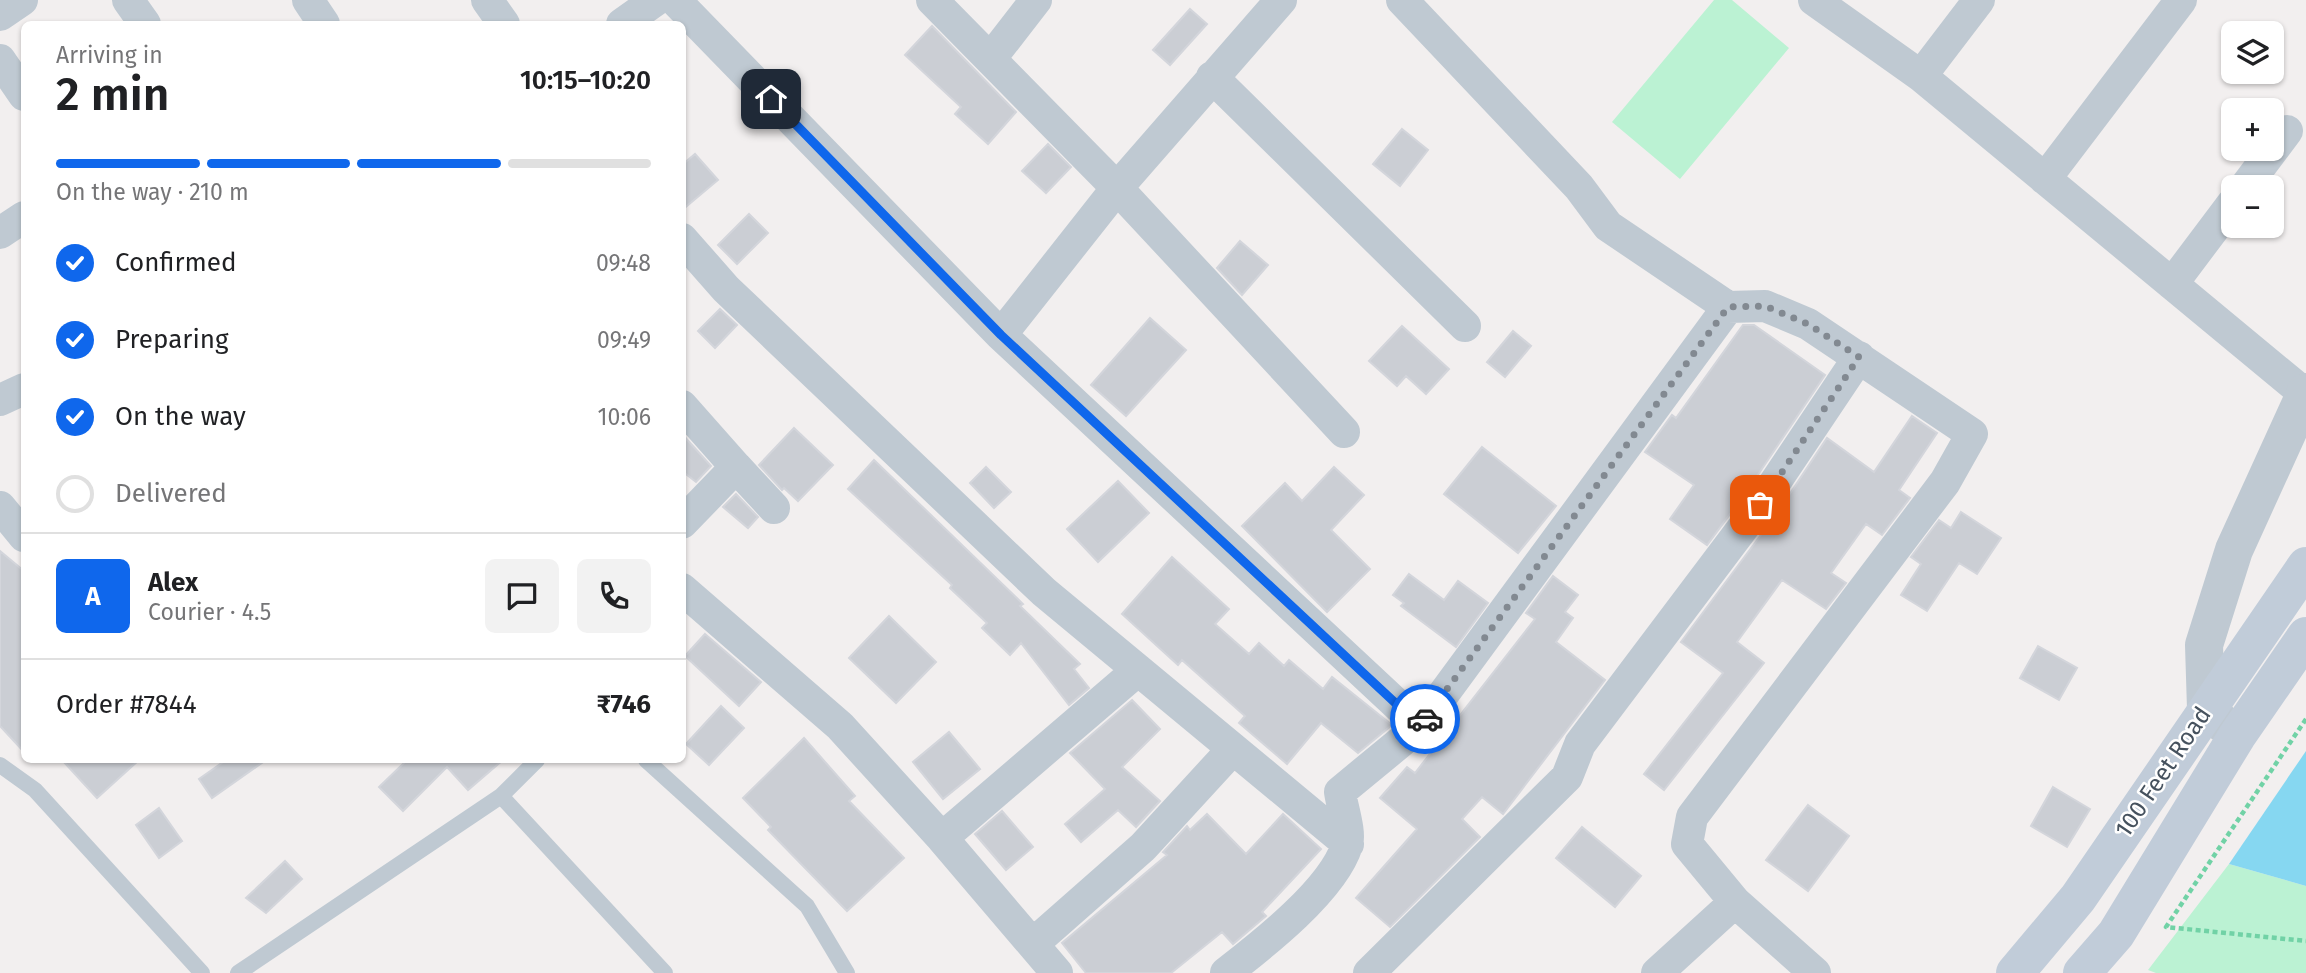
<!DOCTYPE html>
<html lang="en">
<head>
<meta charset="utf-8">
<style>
  body { margin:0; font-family:"Fira Sans",sans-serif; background:#f2f2f2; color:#202124; height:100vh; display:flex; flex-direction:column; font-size:26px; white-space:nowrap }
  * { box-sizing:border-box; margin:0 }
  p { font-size:23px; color:#757577 }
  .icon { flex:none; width:38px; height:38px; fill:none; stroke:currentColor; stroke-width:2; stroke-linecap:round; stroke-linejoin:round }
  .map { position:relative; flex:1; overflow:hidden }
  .panel { position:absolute; left:21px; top:21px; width:665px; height:742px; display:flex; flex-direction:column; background:#fff; border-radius:10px; box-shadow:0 2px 5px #0004 }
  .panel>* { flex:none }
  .tools { position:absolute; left:2221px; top:21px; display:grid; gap:14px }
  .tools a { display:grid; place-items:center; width:63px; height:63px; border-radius:10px; background:#fff; box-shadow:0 2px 5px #0004; font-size:35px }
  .pin { position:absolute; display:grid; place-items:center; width:60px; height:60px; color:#fff; margin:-30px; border-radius:14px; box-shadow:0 4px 10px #0006 }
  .courier { position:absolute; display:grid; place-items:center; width:70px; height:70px; margin:-35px; border:5px solid #0f67ec; border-radius:50%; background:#fff; color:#222; box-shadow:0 2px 9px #0007 }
  .headline em { font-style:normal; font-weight:600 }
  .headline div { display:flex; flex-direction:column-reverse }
  .headline { display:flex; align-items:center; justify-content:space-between; height:119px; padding:0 35px }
  h1 { font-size:46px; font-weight:600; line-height:52px }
  .bar { display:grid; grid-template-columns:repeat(4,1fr); gap:10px 7px; align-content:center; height:84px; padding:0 35px }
  .bar i { height:9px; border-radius:5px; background:#e0e0e0 }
  .bar .current { background:#0f67ec }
  .bar p { grid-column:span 4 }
  .line { display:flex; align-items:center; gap:18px; padding:0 35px; border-top:2px solid #e0e0e0 }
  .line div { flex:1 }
  .round { display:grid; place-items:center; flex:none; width:74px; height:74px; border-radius:10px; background:#f2f2f2 }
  ol { padding:0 35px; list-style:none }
  li { display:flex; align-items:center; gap:21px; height:77px }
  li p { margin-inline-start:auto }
  li .icon { padding:7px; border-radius:50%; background:#0f67ec; color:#fff; stroke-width:4 }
  li:last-child { color:#757577 }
  li i { width:38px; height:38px; border:4px solid #e0e0e0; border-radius:50% }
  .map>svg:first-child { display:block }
</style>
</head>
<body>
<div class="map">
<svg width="2306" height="973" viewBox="0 0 2306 973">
  <rect width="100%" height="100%" fill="#f2efef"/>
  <!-- green -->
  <path fill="#bbf2d3" d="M 1714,0 L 1732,0 L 1789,48 L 1680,179 L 1612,122 Z
    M 2229,864 L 2306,886 L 2306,973 L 2156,973 L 2148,970 Z"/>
  <!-- water -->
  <path fill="#86d7f1" d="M 2306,751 L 2306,886 L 2229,864 Z"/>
  <!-- building -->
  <path fill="#cbced4" stroke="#d3d5db" stroke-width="2" d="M 1190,9 L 1207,24 L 1170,65 L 1153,50 Z
    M 932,26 L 1016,112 L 988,144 L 955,114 L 961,107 L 905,55 Z
    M 1402,129 L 1428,150 L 1400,186 L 1373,164 Z
    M 1048,144 L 1071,167 L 1046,193 L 1022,171 Z
    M 695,154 L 718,180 L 682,210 L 682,165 Z
    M 749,214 L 768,233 L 737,264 L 718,245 Z
    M 1240,241 L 1268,265 L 1242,295 L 1217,268 Z
    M 720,309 L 737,325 L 715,348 L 698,331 Z
    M 1150,318 L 1186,350 L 1126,416 L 1091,385 Z
    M 1743,325 L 1754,325 L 1825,375 L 1745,494 L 1707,545 L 1670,519 L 1694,485 L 1645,452 L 1672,415 L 1676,418 Z
    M 1402,326 L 1449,369 L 1426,394 L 1406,376 L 1397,386 L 1369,361 Z
    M 1513,331 L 1531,346 L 1505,377 L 1487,362 Z
    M 1912,416 L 1937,433 L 1899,490 L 1910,498 L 1882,535 L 1866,524 L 1831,573 L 1846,583 L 1826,609 L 1782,580 L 1737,642 L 1764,663 L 1664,790 L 1644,774 L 1723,673 L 1681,642 L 1775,516 L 1827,438 L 1874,472 Z
    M 794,428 L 833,465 L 798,501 L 784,488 L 782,490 L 759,465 Z
    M 682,434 L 711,466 L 696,482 L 682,471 Z
    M 1482,447 L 1556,506 L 1518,553 L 1444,494 Z
    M 874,460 L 1023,604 L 1020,606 L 1080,664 L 1074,669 L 1089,688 L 1069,705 L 1021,643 L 1010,655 L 982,628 L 987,623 L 950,588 L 952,585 L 848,489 Z
    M 986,467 L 1011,492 L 994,508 L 970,483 Z
    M 1334,467 L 1364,495 L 1331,530 L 1370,569 L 1327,612 L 1242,526 L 1285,483 L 1302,501 Z
    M 1118,481 L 1149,513 L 1098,562 L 1067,529 Z
    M 736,494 L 758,517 L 748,528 L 723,507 Z
    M 1961,512 L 2001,538 L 1977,574 L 1959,563 L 1927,611 L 1901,595 L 1921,564 L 1911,557 L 1939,520 L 1951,528 Z
    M 0,551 L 24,571 L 24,752 L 0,726 Z
    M 1172,557 L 1229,609 L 1215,624 L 1249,654 L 1259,643 L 1284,666 L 1289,660 L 1323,689 L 1332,677 L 1392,725 L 1358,753 L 1321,723 L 1287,764 L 1239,723 L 1245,716 L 1182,660 L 1178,665 L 1122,614 Z
    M 1409,574 L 1444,600 L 1458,581 L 1488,603 L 1456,647 L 1401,606 L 1404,603 L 1393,595 Z
    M 1553,576 L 1578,595 L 1565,612 L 1573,618 L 1556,642 L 1605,680 L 1503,814 L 1482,797 L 1462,819 L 1480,837 L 1390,927 L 1356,898 L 1417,829 L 1380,798 L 1407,767 L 1415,773 L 1535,619 L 1526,613 Z
    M 889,616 L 936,662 L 896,703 L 849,658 Z
    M 705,634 L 761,682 L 739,706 L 685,656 Z
    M 2038,646 L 2077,668 L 2059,700 L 2020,678 Z
    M 1132,700 L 1160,729 L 1122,767 L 1160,801 L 1136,827 L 1118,810 L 1081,842 L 1065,824 L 1105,789 L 1070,753 Z
    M 721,706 L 744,728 L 709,765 L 686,744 Z
    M 949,732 L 980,769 L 943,799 L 913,762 Z
    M 804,738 L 855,796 L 849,801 L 904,858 L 847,911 L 768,830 L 771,827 L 743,798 Z
    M 62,760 L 139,760 L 97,798 Z
    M 226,760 L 266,760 L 212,798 L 199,779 Z
    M 407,760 L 503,760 L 468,790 L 447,767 L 403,811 L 379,787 Z
    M 2053,787 L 2090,809 L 2067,847 L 2031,826 Z
    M 1808,805 L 1849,836 L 1808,891 L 1766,860 Z
    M 159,808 L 182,841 L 159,858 L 136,825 Z
    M 1002,811 L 1033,847 L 1006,870 L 975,834 Z
    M 1207,814 L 1246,854 L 1283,814 L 1321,849 L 1262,912 L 1266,916 L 1233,944 L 1222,932 L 1171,973 L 1086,973 L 1062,943 L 1167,855 L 1163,852 L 1187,826 L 1190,830 Z
    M 1582,827 L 1641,876 L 1615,907 L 1556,858 Z
    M 285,861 L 302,879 L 266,913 L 246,898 Z"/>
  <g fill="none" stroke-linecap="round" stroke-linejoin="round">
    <!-- path -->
    <path stroke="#71d2a6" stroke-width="4.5" stroke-dasharray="5 3.5" stroke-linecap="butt" d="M 2306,719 L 2166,927 L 2306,941"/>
    <!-- service -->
    <path stroke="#bfc9d2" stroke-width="16" d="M 646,760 L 807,906 L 847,973
      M 0,765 L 35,790 L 202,973
      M 501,796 L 665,973
      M 238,973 L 501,796 L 537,760"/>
    <!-- minor -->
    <path stroke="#bfc9d2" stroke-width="32" d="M 128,0 L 145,24
      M 308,0 L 324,24
      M 487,0 L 504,24
      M 675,0 L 1001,335 L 1420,726
      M 932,0 L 1117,188 L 1344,432
      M 1402,0 L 1579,187 L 1608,226 L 1728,307 L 1765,306 L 1808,324 L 1972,434 L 1945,482 L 1692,817 L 1687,844 L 1735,902 L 1657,973
      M 1814,0 L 1921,76 L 2305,394
      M 0,15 L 22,0
      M 622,24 L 656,0
      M 991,58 L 1036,0
      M 0,60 L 24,95
      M 1921,76 L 1979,0
      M 1212,77 L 1465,326
      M 2045,179 L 2181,0
      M 2245,187 L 2287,131
      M 0,233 L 24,217
      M 682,239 L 726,289 L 1044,592 L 1348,844
      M 2172,284 L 2233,203
      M 1001,335 L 1117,188 L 1281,0
      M 0,400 L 24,389
      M 682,406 L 736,467
      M 0,507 L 24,536
      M 682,523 L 736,467 L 774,508
      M 682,589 L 840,726 L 942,838 L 1057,973
      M 942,838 L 1138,670
      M 1735,902 L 1815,973
      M 1034,943 L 1143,847 L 1232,750
      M 1226,973 C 1262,945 1333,890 1347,845 C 1351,832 1342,807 1340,792 L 1420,726 L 1728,307
      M 1369,973 L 1567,777 L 1580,744 L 1760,505 L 1859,357"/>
    <!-- tertiary -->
    <path stroke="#bfc9d2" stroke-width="38" d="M 2222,723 L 2206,709 L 2204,645 L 2234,550 L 2306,392"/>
    <!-- secondary -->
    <path stroke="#c1ccd9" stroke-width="38" d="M 2015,973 L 2078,898 L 2306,566
      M 2082,973 L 2116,934 L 2237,736 L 2306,636"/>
  </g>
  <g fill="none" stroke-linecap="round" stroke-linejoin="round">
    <!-- done -->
    <path stroke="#828991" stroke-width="7" stroke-dasharray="0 12.6" d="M 1425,719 L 1728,307 L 1765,306 L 1808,324 L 1859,357 L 1760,505"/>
    <!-- route -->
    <path stroke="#0f67ec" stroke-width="9" d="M 771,99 L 1001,335 L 1420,726 L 1425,719"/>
  </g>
  <g text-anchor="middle" stroke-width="5" stroke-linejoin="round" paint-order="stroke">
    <!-- street labels -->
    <g font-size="24" fill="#46525e" stroke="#fff">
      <text transform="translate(2163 772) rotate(-56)" y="8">100 Feet Road</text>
    </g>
  </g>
</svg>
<div class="tools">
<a><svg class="icon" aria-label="layers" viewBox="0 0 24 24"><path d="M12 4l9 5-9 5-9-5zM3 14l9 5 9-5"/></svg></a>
<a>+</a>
<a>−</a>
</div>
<div class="pin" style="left:1760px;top:505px;background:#ea580c"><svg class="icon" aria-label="bag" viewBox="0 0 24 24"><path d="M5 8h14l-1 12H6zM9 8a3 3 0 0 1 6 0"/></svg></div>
<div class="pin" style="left:771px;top:99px;background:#1f2937"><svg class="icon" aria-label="home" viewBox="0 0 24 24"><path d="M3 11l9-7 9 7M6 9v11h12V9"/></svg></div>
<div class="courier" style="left:1425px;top:719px"><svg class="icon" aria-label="car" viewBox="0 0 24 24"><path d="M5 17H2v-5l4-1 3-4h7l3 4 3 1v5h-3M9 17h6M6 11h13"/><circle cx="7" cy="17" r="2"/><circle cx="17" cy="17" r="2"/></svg></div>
<section class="panel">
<div class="headline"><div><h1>2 min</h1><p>Arriving in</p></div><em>10:15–10:20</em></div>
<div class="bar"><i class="current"></i><i class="current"></i><i class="current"></i><i></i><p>On the way · 210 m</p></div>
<ol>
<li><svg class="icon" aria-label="check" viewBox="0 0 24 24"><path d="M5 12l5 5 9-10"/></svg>Confirmed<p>09:48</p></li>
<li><svg class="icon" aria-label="check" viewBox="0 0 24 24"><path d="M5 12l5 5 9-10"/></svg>Preparing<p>09:49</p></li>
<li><svg class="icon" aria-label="check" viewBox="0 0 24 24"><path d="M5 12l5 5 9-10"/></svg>On the way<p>10:06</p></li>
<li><i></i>Delivered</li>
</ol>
<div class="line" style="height:126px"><b class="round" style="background:#0f67ec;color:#fff">A</b><div><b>Alex</b><p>Courier · 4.5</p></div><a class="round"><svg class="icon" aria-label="chat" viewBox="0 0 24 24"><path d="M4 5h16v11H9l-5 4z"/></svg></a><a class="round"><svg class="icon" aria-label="phone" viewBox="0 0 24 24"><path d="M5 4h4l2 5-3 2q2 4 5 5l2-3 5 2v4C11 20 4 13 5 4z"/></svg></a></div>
<div class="line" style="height:91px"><div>Order #7844</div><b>₹746</b></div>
</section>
</div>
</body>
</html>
